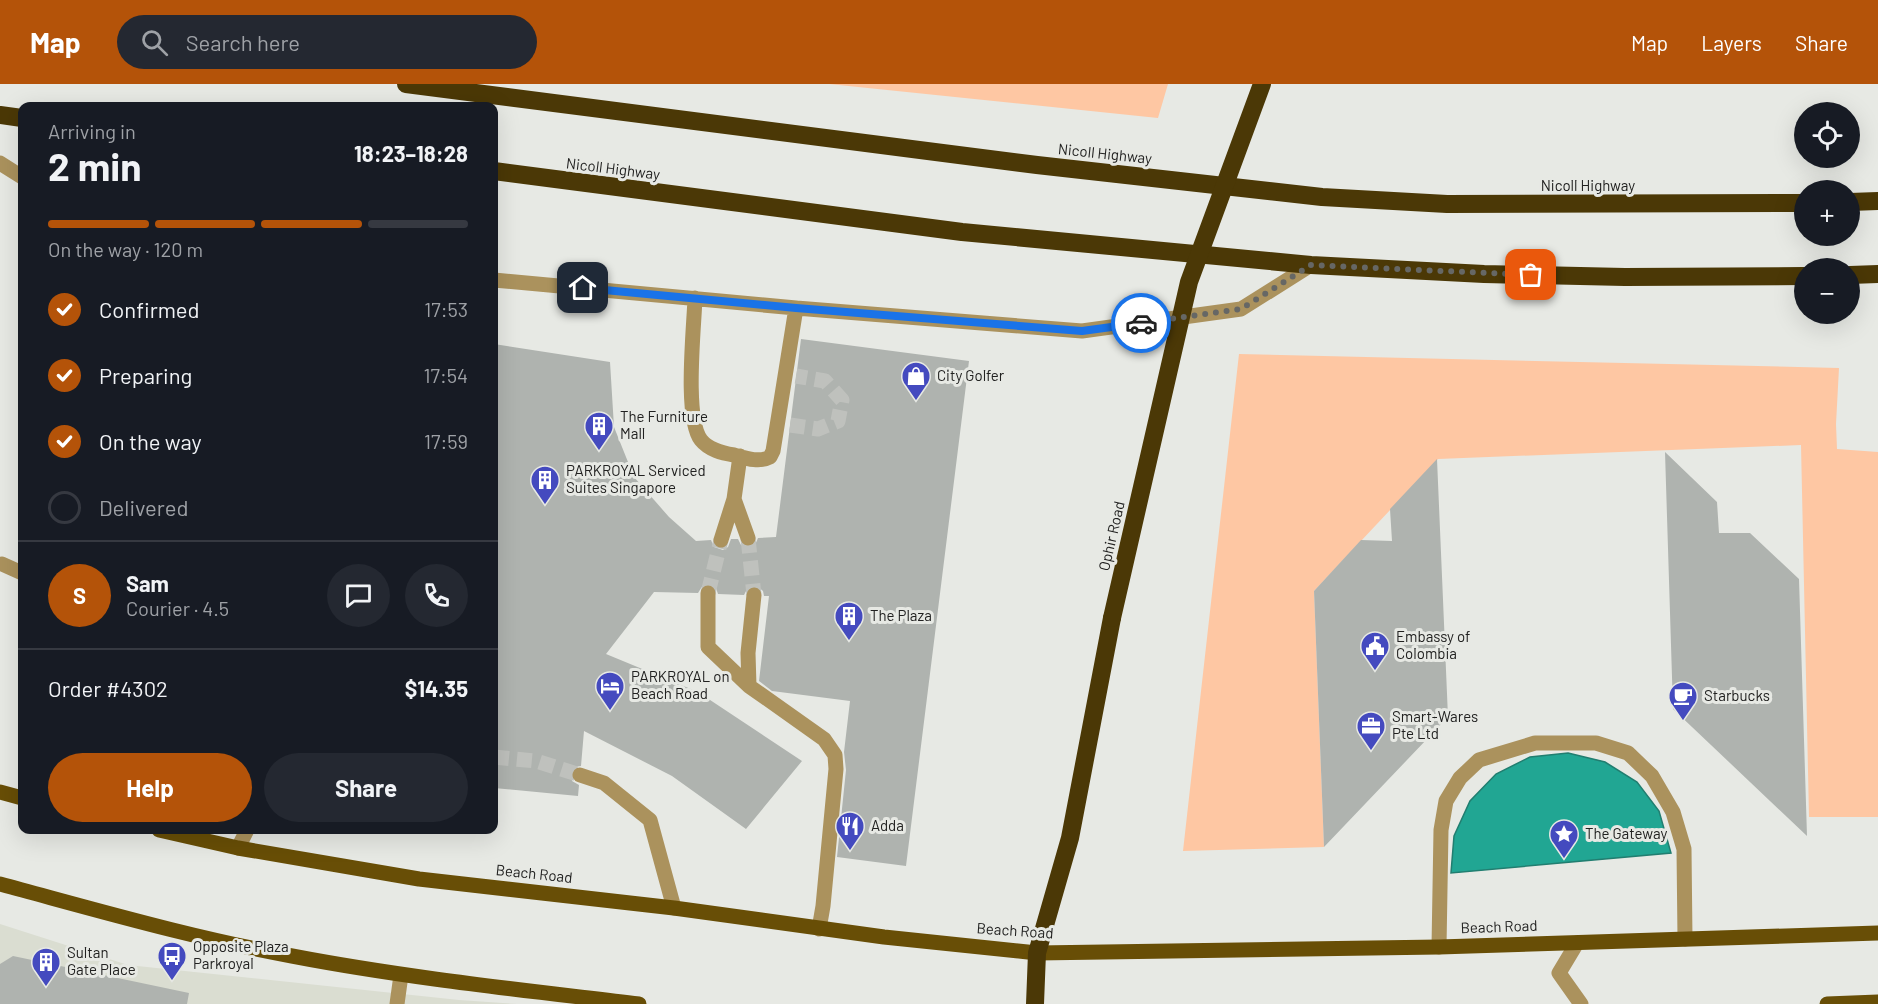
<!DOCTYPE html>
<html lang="en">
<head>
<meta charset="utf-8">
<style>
  body { margin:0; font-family:Barlow,sans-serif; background:#242831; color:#f1f3f6; height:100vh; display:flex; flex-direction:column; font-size:22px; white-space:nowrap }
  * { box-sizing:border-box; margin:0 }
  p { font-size:20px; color:#9ea1a6 }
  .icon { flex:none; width:33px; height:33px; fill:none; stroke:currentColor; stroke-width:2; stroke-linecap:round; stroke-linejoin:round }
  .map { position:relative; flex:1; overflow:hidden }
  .drawer { position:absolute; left:18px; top:18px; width:480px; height:732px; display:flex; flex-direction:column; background:#171b24; border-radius:12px; box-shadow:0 6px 24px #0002 }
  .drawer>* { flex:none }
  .controls { position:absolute; left:1794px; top:18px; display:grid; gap:12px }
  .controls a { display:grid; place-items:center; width:66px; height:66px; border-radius:50%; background:#171b24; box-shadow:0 6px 24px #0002; font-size:30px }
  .pin { position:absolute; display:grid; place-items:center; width:51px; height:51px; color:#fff; margin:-26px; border-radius:12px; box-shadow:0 3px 9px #0006 }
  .courier { position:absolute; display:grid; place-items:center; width:60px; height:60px; margin:-30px; border:4px solid #1a73e8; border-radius:50%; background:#fff; color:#222; box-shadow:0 2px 8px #0007 }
  .headline em { font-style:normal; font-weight:700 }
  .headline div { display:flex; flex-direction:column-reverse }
  .headline { display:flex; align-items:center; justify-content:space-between; height:102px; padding:0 30px }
  h1 { font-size:39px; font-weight:700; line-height:45px }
  .bar { display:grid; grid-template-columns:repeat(4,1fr); gap:9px 6px; align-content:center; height:72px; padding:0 30px }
  .bar i { height:8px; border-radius:4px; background:#363941 }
  .bar .on { background:#b45309 }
  .bar p { grid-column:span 4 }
  .line { display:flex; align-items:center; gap:15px; padding:0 30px; border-top:2px solid #363941 }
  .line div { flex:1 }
  .round { display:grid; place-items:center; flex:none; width:63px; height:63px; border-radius:32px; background:#242831 }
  ol { padding:0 30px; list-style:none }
  li { display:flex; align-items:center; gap:18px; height:66px }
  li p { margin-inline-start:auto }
  li .icon { padding:6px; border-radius:50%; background:#b45309; color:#fff; stroke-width:4 }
  li:last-child { color:#9ea1a6 }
  li i { width:33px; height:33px; border:3px solid #363941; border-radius:50% }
  .button { display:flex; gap:12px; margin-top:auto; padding:12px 30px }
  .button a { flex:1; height:69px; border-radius:36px; background:#b45309; color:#fff; font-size:24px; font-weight:700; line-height:69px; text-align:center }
  .button a+a { background:#242831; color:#f1f3f6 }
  header { display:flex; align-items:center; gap:36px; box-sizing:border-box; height:84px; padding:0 30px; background:#b45309; color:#fff }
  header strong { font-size:28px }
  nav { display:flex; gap:33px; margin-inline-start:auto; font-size:21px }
  .search { width:420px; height:54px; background:#242831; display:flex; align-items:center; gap:15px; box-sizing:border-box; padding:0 21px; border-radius:33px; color:#9ea1a6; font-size:22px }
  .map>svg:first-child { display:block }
</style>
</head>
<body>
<header>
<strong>Map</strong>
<div class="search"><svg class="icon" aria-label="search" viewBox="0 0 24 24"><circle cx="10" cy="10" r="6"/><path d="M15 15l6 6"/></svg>Search here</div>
<nav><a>Map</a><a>Layers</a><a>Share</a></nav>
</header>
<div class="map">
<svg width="1878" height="920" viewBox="0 0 1878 920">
  <rect width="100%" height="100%" fill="#e7e9e4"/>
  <!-- built -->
  <path fill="#daddd1" d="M 0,840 L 128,881 L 459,916 L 517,920 L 0,920 Z"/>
  <!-- green -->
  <path fill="#fec7a3" d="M 829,0 L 1168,0 L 1158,34 Z
    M 1239,270 L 1839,284 L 1836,340 L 1837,365 L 1878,368 L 1878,733 L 1809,733 L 1801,361 L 1438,375 L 1314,507 L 1324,763 L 1183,767 Z"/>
  <!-- water -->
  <path fill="#21a693" stroke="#217e70" stroke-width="1.5" d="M 1568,669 L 1605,678 L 1637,698 L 1659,727 L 1671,769 L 1451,789 L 1454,752 L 1470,717 L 1496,690 L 1530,673 Z"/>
  <!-- building -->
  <path fill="#afb3af" d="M 801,255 L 969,277 L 906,782 L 837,773 L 846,686 L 844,668 L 850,617 L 772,607 L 759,597 L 769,512 L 764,512 L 763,507 L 756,501 L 747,505 L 744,511 L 718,510 L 716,504 L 709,499 L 703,501 L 698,509 L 654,508 L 606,570 L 698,608 L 802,677 L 746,745 L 672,692 L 584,647 L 581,682 L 574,683 L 571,688 L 572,697 L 579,701 L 578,712 L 494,704 L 494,260 L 610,278 L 614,343 L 634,393 L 669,433 L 696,457 L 711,456 L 714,463 L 723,466 L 728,463 L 731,455 L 738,455 L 741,461 L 747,464 L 755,461 L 758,454 L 776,453 Z
    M 1665,368 L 1717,418 L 1719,449 L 1750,449 L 1799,495 L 1807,752 L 1673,625 Z
    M 1437,375 L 1448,633 L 1324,763 L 1314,507 L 1361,456 L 1392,457 L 1390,425 Z
    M 13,872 L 189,909 L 187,920 L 0,920 L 0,880 Z"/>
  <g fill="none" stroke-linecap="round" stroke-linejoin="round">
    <!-- minor-tunnel -->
    <path stroke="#bfc1bd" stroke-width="15" stroke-dasharray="15 8" stroke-linecap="butt" d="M 790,341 L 818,345 L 838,337 L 842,316 L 825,297 L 796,292
      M 748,454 L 754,511
      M 708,509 L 721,456
      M 494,673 L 536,677 L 580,691"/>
    <!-- minor -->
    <path stroke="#ab925d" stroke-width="15" d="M 0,79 L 22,93
      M 494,196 L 796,224 L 1082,247 L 1241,225 L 1311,181
      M 695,214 C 694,244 684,334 701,356 C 709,366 722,369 734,371 C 745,374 759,379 770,373 L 773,367 L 796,224
      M 734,415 L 748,454
      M 721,456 L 734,415 L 740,372
      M 2,480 L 22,489
      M 708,509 L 708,563 L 749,602 L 824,655 L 835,671 L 836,685 L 823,822 L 819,845
      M 749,602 L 748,569 L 754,511
      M 580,691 L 604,699 L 650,736 L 674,824
      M 238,764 L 247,746
      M 1577,859 L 1559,889 L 1581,920
      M 1439,863 L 1441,746 L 1446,717 L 1460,694 L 1479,676 L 1535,659 L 1596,659 L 1628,669 L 1652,692 L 1673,728 L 1684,765 L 1685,855
      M 397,920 L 401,891"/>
    <!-- major -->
    <path stroke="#684e06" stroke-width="15" d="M 0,708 L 22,714
      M 159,746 L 238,764 L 419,795 L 674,824 L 884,853 L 1037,869 L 1439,863 L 1878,849
      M 0,800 C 97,826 193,854 292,872 C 407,894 523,906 639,920
      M 1827,920 L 1878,918"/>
    <!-- highway -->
    <path stroke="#4b3806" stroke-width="18" d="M 406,0 L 1037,81 L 1322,113 L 1447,120 L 1804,119
      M 0,31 L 22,34
      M 494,87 L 962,148 L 1311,181 L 1484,190 L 1625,193 L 1804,192
      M 1850,118 L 1878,117
      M 1850,191 L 1878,190
      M 1035,920 L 1037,869 L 1070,754 L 1112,534"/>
    <!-- highway-bridge -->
    <path stroke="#4b3806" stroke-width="18" d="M 1112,534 L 1189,198 L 1262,0"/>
  </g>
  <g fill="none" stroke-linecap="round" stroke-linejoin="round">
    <!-- done -->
    <path stroke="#666765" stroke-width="6" stroke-dasharray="0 10.8" d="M 1141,239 L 1241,225 L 1311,181 L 1531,191"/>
    <!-- route -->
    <path stroke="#1a73e8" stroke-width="8" d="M 583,204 L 796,224 L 1082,247 L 1141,239"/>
  </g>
  <!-- icons -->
  <defs>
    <g id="shop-pin" transform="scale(1.5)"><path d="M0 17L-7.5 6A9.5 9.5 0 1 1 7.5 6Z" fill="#444abf" stroke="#e7e9e4"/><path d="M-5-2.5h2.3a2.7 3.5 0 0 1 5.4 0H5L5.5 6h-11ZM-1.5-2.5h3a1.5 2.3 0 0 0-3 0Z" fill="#fff"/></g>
    <g id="building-pin" transform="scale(1.5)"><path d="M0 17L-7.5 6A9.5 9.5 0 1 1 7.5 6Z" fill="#444abf" stroke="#e7e9e4"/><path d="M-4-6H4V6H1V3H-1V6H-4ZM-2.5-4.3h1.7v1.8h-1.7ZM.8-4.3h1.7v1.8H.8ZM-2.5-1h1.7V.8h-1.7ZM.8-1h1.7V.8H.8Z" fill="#fff"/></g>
    <g id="civic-pin" transform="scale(1.5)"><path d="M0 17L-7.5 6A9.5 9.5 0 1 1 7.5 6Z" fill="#444abf" stroke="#e7e9e4"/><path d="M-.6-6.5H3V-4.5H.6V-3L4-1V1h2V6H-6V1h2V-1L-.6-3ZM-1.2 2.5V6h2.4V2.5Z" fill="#fff"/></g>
    <g id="hotel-pin" transform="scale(1.5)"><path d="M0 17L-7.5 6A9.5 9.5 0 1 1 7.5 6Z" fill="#444abf" stroke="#e7e9e4"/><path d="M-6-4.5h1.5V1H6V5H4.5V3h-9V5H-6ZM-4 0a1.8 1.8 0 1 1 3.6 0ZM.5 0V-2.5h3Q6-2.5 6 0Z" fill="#fff"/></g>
    <g id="cafe-pin" transform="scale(1.5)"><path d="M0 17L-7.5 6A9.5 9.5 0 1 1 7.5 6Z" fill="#444abf" stroke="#e7e9e4"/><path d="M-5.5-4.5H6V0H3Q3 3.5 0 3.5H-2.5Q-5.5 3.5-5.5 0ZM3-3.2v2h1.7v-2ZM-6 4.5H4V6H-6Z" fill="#fff"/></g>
    <g id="office-pin" transform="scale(1.5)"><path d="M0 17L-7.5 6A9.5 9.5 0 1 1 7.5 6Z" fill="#444abf" stroke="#e7e9e4"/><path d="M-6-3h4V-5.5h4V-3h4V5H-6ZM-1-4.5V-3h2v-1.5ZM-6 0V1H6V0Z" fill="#fff"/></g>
    <g id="restaurant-pin" transform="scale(1.5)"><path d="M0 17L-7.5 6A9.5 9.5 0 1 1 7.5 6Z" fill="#444abf" stroke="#e7e9e4"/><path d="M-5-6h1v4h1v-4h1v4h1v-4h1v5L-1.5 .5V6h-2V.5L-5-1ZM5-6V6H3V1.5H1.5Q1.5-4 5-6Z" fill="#fff"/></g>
    <g id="sight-pin" transform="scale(1.5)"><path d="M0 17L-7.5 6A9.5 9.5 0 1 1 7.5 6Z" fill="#444abf" stroke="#e7e9e4"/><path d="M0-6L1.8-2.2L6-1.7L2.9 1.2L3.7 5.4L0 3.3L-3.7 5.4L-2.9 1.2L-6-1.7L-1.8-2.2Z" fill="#fff"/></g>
    <g id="bus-pin" transform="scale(1.5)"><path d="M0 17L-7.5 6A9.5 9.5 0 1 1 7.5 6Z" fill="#444abf" stroke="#e7e9e4"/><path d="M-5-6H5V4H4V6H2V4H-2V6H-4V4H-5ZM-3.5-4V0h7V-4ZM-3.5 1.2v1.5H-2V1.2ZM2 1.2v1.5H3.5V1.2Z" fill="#fff"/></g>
  </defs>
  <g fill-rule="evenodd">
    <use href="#shop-pin" x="916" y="292"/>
    <use href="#building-pin" x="599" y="342"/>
    <use href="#building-pin" x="545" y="396"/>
    <use href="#building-pin" x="849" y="532"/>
    <use href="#civic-pin" x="1375" y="562"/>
    <use href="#hotel-pin" x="610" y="602"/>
    <use href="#cafe-pin" x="1683" y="612"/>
    <use href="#office-pin" x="1371" y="642"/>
    <use href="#restaurant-pin" x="850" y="742"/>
    <use href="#sight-pin" x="1564" y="750"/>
    <use href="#bus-pin" x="172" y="872"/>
    <use href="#building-pin" x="46" y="878"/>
  </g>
  <g text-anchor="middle" stroke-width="6" stroke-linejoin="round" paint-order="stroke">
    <!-- street labels -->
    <g font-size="15" fill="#212120" stroke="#e7e9e4">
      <text transform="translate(1105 70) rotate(6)" y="5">Nicoll Highway</text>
      <text transform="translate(613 85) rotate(7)" y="5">Nicoll Highway</text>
      <text x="1588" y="107">Nicoll Highway</text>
      <text transform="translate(1112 452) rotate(-77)" y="5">Ophir Road</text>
      <text transform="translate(534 790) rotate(6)" y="5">Beach Road</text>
      <text transform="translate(1499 843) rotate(-2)" y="5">Beach Road</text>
      <text transform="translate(1015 847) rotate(4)" y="5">Beach Road</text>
    </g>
    <!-- poi labels -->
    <g font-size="15" fill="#212120" stroke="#e7e9e4" text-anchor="start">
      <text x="937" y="297">City Golfer</text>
      <text x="620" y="338">The Furniture<tspan x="620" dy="17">Mall</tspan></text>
      <text x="566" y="392">PARKROYAL Serviced<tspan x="566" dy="17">Suites Singapore</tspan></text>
      <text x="870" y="537">The Plaza</text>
      <text x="1396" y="558">Embassy of<tspan x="1396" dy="17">Colombia</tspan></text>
      <text x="631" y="598">PARKROYAL on<tspan x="631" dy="17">Beach Road</tspan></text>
      <text x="1704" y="617">Starbucks</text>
      <text x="1392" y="638">Smart-Wares<tspan x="1392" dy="17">Pte Ltd</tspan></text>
      <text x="871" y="747">Adda</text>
      <text x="1585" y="755">The Gateway</text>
      <text x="193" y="868">Opposite Plaza<tspan x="193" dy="17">Parkroyal</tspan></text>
      <text x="67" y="874">Sultan<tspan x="67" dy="17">Gate Place</tspan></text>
    </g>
  </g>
</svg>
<div class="controls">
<a><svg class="icon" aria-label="locate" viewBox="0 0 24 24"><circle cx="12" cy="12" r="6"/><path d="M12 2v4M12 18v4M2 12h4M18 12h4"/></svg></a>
<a>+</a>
<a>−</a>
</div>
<div class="pin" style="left:1531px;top:191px;background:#ea580c"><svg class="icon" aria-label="bag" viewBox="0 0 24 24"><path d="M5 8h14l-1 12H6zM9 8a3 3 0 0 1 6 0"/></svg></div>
<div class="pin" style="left:583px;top:204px;background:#1f2937"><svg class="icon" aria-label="home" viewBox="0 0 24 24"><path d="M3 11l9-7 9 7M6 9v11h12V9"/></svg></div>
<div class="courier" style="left:1141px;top:239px"><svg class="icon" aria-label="car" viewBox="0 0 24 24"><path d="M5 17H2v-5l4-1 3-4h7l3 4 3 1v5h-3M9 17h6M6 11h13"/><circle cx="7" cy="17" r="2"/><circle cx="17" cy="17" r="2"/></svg></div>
<section class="drawer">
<div class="headline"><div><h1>2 min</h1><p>Arriving in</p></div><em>18:23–18:28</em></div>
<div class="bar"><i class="on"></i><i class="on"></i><i class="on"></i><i></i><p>On the way · 120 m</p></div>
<ol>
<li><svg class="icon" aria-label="check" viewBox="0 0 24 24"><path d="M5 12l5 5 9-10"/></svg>Confirmed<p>17:53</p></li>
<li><svg class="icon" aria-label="check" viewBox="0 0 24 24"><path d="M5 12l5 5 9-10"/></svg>Preparing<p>17:54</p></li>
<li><svg class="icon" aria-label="check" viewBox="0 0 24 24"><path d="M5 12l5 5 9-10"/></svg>On the way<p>17:59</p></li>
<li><i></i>Delivered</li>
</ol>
<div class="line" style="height:108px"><b class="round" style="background:#b45309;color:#fff">S</b><div><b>Sam</b><p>Courier · 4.5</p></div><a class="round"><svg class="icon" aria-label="chat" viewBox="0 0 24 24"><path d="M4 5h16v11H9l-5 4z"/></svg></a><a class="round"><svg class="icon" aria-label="phone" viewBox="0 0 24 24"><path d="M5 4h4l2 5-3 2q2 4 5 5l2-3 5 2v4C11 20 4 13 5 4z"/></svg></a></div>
<div class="line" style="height:78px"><div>Order #4302</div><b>$14.35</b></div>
<div class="button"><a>Help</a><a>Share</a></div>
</section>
</div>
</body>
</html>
